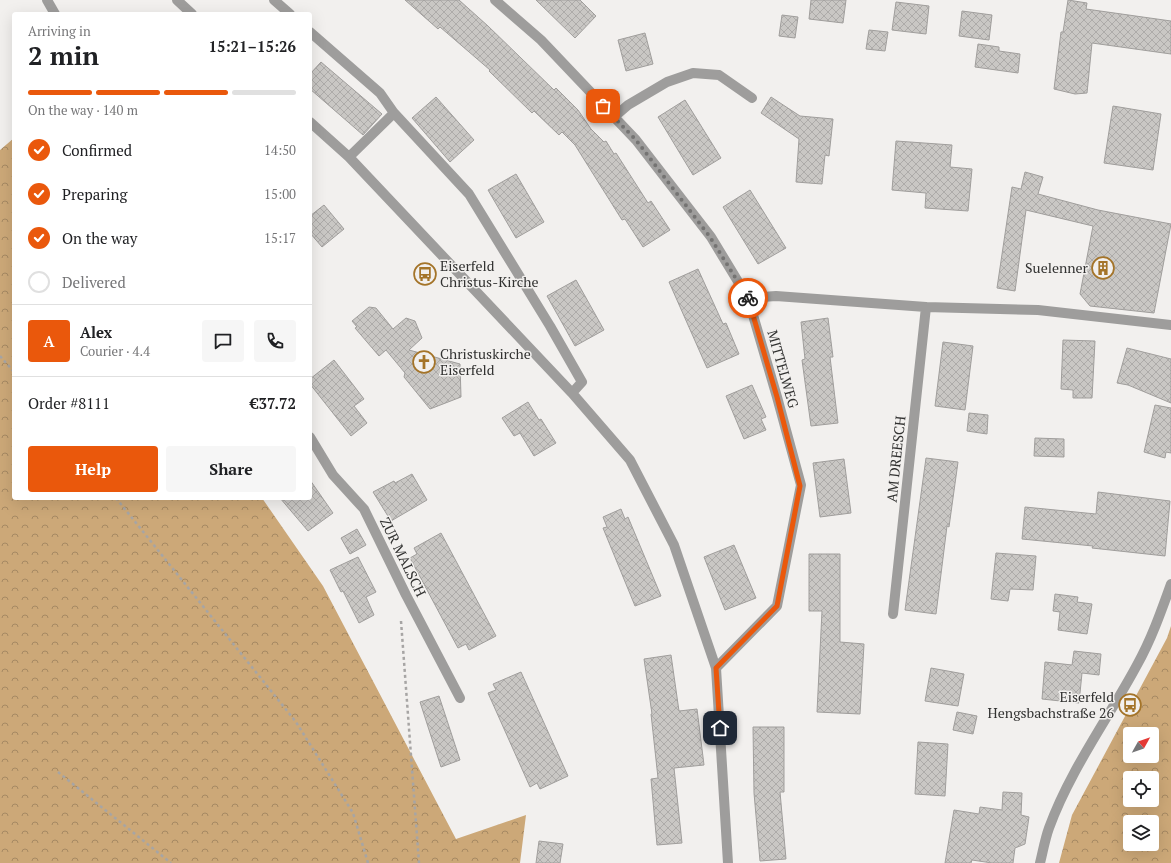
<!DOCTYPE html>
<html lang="en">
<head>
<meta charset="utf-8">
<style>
  body { margin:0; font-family:"PT Serif",serif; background:#f6f6f6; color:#202124; height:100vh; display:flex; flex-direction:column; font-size:15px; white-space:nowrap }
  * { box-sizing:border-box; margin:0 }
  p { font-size:13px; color:#757577 }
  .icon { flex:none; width:22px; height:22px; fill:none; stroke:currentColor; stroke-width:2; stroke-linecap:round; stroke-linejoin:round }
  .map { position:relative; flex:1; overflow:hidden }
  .panel { position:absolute; left:12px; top:12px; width:300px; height:488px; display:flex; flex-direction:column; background:#fff; border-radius:4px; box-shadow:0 4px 16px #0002 }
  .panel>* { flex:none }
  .needle { width:26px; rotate:50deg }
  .buttons { position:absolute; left:1123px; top:727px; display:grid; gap:8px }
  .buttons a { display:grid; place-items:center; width:36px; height:36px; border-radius:4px; background:#fff; box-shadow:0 4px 16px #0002; font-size:20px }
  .pin { position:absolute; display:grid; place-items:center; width:34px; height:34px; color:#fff; margin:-17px; border-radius:8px; box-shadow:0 2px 6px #0006 }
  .courier { position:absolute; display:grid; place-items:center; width:40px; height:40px; margin:-20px; border:3px solid #ea580c; border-radius:50%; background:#fff; color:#222; box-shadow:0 1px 5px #0007 }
  .overview em { font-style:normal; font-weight:600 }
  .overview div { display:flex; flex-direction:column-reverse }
  .overview { display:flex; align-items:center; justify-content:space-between; height:68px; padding:0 16px }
  h1 { font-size:26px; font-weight:600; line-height:30px }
  .bar { display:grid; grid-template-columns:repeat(4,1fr); gap:6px 4px; align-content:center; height:48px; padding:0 16px }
  .bar i { height:5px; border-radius:3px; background:#e0e0e0 }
  .bar .active { background:#ea580c }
  .bar p { grid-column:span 4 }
  .line { display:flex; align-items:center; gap:10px; padding:0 16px; border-top:1px solid #e0e0e0 }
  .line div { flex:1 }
  .round { display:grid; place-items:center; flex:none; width:42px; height:42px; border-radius:4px; background:#f6f6f6 }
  ol { padding:0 16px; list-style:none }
  li { display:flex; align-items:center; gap:12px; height:44px }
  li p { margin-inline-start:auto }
  li .icon { padding:4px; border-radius:50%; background:#ea580c; color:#fff; stroke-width:4 }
  li:last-child { color:#757577 }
  li i { width:22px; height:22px; border:2px solid #e0e0e0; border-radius:50% }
  .primary-button { display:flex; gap:8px; margin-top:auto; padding:8px 16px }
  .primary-button a { flex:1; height:46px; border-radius:4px; background:#ea580c; color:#fff; font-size:16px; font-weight:600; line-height:46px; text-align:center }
  .primary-button a+a { background:#f6f6f6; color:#202124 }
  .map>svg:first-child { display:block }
</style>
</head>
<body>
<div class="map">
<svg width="1171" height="863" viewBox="0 0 1171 863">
  <defs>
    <pattern id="forest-crowns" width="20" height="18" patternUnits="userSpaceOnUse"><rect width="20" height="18" fill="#cca878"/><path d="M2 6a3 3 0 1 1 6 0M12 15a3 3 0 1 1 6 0" fill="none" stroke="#a68963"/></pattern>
    <pattern id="building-cross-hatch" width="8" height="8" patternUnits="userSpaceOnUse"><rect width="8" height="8" fill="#c9c7c4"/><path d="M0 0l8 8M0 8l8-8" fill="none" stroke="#adaba9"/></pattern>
  </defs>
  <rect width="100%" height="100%" fill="#f2f0ee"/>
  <!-- forest -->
  <path fill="url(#forest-crowns)" fill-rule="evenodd" d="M 14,138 L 14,498 L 262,498 L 323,586 L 456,839 L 526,815 L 520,863 L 0,863 L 0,150 Z
    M 1171,626 L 1171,863 L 1059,863 L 1072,815 L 1167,638 ZM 1130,734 L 1152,734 L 1152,756 L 1130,756 ZM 1130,778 L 1152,778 L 1152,800 L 1130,800 ZM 1130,822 L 1152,822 L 1152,844 L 1130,844 Z"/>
  <!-- building -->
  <path fill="url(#building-cross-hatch)" stroke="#a09e9c" d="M 405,0 L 459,0 L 488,26 L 554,90 L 556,88 L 578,110 L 591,129 L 604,142 L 606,141 L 614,154 L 616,153 L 648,203 L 651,201 L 670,230 L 643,247 L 625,219 L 622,220 L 575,145 L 562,132 L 559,135 L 534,111 L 532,113 L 489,71 L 490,70 L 440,27 L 438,29 Z
    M 536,0 L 580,0 L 596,16 L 575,38 Z
    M 811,0 L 846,0 L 843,23 L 809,19 Z
    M 1068,0 L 1087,3 L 1086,9 L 1171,21 L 1171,54 L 1092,43 L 1087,93 L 1075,94 L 1054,89 L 1061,32 L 1063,32 Z
    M 896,2 L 929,6 L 926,34 L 892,30 Z
    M 962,11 L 992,15 L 989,40 L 959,36 Z
    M 782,15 L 798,17 L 795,38 L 779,36 Z
    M 869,30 L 888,32 L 885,51 L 866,49 Z
    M 645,33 L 653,64 L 626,71 L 618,40 Z
    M 978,44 L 999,47 L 999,51 L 1020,54 L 1018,73 L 975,67 Z
    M 321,62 L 382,114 L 363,135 L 310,89 L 310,74 Z
    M 436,97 L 474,140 L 450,162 L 412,118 Z
    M 771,97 L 800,116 L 833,119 L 829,156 L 825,155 L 822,184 L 796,182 L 799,139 L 761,113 Z
    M 685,100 L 721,158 L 693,175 L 658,117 Z
    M 1113,106 L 1161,114 L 1153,170 L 1104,163 Z
    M 896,141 L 952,145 L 950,167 L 972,169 L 968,211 L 925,208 L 926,193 L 892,190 Z
    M 1025,172 L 1043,177 L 1038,194 L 1098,210 L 1171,224 L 1154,313 L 1090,306 L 1080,294 L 1093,226 L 1026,210 L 1015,291 L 997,288 L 1012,187 L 1021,189 Z
    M 516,174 L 544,222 L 516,238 L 488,190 Z
    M 750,190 L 786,248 L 758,264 L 723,207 Z
    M 324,205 L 344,229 L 322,247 L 310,233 L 310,216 Z
    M 698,269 L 723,324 L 726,323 L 739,354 L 707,368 L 669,282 Z
    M 576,280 L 604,330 L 575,346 L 547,296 Z
    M 369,307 L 376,308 L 393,329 L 406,318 L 415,321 L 422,338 L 409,350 L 460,364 L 461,397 L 430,409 L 404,377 L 405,373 L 386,350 L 379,356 L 355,328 L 357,327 L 352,321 Z
    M 828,318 L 833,357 L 830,357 L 838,423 L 811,426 L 802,360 L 805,359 L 801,322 Z
    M 1063,340 L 1095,341 L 1092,398 L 1073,398 L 1073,390 L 1061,389 Z
    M 943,342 L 973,346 L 965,410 L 935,406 Z
    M 1127,348 L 1171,359 L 1171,403 L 1128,385 L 1117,383 Z
    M 334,360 L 364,399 L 354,406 L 367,423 L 351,436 L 310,384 L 310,379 Z
    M 752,385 L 766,417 L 761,419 L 766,430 L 744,439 L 726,396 Z
    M 528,402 L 539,420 L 541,419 L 556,443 L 534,456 L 520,433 L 514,436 L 502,418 Z
    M 1155,405 L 1171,408 L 1171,453 L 1166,452 L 1165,458 L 1144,452 Z
    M 969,413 L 988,415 L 987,434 L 967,431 Z
    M 1035,438 L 1064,439 L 1064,457 L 1034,456 Z
    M 926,458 L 958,462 L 949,527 L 947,526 L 936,614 L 905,610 Z
    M 844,459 L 851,513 L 820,517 L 813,463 Z
    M 412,474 L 427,500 L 391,521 L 373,492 L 394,481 L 395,483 Z
    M 310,480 L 333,513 L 308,531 L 280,498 L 310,498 Z
    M 1098,492 L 1170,501 L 1165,556 L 1092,548 L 1093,546 L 1022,539 L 1025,507 L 1096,514 Z
    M 621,509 L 625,519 L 628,517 L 661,596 L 635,606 L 603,528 L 607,527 L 603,517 Z
    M 357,529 L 366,545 L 350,554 L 341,538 Z
    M 441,533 L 496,636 L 469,650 L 466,644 L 458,648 L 410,558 L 417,554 L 414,548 Z
    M 734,545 L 756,598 L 725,610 L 704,557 Z
    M 996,553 L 1036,556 L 1033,590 L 1010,589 L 1008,601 L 991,599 Z
    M 809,554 L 840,554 L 840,642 L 864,644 L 860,714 L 817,712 L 822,611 L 809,611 Z
    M 358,557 L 376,592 L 366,597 L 374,615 L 359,623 L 343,591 L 341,592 L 330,570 Z
    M 1055,594 L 1078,597 L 1077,602 L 1092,604 L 1087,634 L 1058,630 L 1060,612 L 1053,611 Z
    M 1074,651 L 1101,654 L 1099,675 L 1082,673 L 1079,703 L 1042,699 L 1045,662 L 1072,665 Z
    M 671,655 L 679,711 L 697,709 L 704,765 L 674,768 L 682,843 L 657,845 L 651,779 L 658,778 L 651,714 L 652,714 L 644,659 Z
    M 931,668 L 964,674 L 958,706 L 925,701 Z
    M 521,672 L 568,776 L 540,789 L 537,783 L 530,787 L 488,693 L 496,690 L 493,684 Z
    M 439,696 L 460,760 L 441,767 L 420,702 Z
    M 957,712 L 977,716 L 973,734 L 953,730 Z
    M 753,727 L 784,727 L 784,792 L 780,792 L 786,859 L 760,861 L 754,793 Z
    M 918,742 L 948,744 L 945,796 L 915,794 Z
    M 1003,792 L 1022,793 L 1021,815 L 1029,817 L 1025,844 L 1015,848 L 1013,863 L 992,863 L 972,860 L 971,863 L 945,863 L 954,810 L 979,814 L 980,807 L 1002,810 Z
    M 539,841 L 563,844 L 560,863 L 536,863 Z"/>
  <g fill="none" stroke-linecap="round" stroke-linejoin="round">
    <!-- path -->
    <path stroke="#a7a5a4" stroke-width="2.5" stroke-dasharray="3 3" stroke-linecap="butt" d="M 0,356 L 14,372
      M 116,498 L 296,722 L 353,813 L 368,863
      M 401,621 L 419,863
      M 58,772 L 171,863"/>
    <!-- minor -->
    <path stroke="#9e9d9c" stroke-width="10" d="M 47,0 L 55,14
      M 177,0 L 192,14
      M 274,0 L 290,14
      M 495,0 L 541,40 L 636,140 L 711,237 L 748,298 L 777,397 L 801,485 L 777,606 L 716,668
      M 310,32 L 380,93 L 394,113 L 469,194 L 550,326 L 582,382 L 572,393
      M 614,117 L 628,105 L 667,82 L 693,73 L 719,75 L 752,98
      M 310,122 L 349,157 L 572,393 L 630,460 L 674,545 L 716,668 L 728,863
      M 349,157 L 394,113
      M 748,298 L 776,296 L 926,307 L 1038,310 L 1171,325
      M 310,437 L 333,475 L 364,509 L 406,595 L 460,698
      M 893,614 L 926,307
      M 1040,863 C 1043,851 1045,839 1049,828 C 1070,770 1108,719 1137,665 C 1151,640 1161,612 1171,584"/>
  </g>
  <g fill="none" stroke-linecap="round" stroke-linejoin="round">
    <!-- done -->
    <path stroke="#757473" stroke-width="4" stroke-dasharray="0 7.2" d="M 603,106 L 636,140 L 710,237 L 748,298"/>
    <!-- route -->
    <path stroke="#ea580c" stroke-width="5" d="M 720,728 L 716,668 L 777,606 L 800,486 L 777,397 L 748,298"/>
  </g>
  <!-- icons -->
  <defs>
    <g id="building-ring" transform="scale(1.15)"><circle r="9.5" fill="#f2f0ee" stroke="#a47429" stroke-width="1.5"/><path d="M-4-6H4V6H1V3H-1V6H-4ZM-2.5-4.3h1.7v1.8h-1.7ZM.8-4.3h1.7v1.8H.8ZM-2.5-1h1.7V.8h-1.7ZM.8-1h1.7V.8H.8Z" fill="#a47429"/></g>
    <g id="bus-ring" transform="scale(1.15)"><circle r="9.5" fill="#f2f0ee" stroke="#a47429" stroke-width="1.5"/><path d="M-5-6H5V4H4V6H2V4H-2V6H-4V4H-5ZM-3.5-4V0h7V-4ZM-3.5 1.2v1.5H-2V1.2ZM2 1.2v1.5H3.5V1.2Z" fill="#a47429"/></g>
    <g id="church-ring" transform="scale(1.15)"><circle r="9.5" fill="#f2f0ee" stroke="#a47429" stroke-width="1.5"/><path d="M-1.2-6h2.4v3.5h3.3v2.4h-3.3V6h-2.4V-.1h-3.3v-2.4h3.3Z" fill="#a47429"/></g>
  </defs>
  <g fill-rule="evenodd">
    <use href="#building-ring" x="1103" y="268"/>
    <use href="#bus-ring" x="425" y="274"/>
    <use href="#church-ring" x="424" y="362"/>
    <use href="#bus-ring" x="1130" y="705"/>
  </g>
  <g text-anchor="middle" stroke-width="3" stroke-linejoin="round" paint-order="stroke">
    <!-- poi labels -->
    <g font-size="14" fill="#323231" stroke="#f2f0ee" text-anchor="start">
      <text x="440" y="271">Eiserfeld<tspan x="440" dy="16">Christus-Kirche</tspan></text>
      <text x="1088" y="273" text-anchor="end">Suelenner</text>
      <text x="440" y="359">Christuskirche<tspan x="440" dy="16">Eiserfeld</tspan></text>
      <text x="1114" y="702" text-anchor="end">Eiserfeld<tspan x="1114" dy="16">Hengsbachstraße 26</tspan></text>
    </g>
    <!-- street labels -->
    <g font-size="14" fill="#323231" stroke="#f2f0ee">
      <text transform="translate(783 369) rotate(74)" y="5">MITTELWEG</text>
      <text transform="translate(896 459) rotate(-84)" y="5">AM DREESCH</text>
      <text transform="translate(403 557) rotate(64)" y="5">ZUR MALSCH</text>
    </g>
  </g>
</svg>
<div class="buttons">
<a><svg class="needle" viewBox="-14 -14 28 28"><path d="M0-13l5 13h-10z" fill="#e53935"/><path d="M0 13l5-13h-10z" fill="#757577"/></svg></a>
<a><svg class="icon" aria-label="locate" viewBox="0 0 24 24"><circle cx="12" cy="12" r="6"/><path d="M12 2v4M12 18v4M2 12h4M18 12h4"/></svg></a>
<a><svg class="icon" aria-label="layers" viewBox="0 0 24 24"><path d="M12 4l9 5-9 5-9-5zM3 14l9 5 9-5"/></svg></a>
</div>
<div class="pin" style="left:603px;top:106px;background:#ea580c"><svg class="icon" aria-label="bag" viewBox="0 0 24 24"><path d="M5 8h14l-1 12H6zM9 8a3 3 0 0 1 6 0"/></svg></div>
<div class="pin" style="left:720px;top:728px;background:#1f2937"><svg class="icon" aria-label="home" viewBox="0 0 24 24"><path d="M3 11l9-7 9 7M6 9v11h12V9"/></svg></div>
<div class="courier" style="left:748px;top:298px"><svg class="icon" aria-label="bike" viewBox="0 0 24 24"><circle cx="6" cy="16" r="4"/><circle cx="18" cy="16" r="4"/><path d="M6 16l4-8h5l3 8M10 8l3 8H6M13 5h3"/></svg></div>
<section class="panel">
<div class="overview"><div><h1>2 min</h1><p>Arriving in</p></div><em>15:21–15:26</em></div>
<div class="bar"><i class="active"></i><i class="active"></i><i class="active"></i><i></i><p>On the way · 140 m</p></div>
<ol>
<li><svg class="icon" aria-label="check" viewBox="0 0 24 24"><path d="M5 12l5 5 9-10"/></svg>Confirmed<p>14:50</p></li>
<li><svg class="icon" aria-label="check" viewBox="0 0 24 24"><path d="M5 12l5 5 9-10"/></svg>Preparing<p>15:00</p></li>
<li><svg class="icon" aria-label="check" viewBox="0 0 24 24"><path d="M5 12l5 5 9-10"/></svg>On the way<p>15:17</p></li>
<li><i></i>Delivered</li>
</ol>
<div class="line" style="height:72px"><b class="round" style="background:#ea580c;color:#fff">A</b><div><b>Alex</b><p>Courier · 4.4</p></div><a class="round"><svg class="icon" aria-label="chat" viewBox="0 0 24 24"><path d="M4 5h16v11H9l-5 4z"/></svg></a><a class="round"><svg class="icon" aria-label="phone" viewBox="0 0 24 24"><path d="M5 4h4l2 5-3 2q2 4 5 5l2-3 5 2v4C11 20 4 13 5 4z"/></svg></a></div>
<div class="line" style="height:52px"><div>Order #8111</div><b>€37.72</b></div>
<div class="primary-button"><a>Help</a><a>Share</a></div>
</section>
</div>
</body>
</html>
